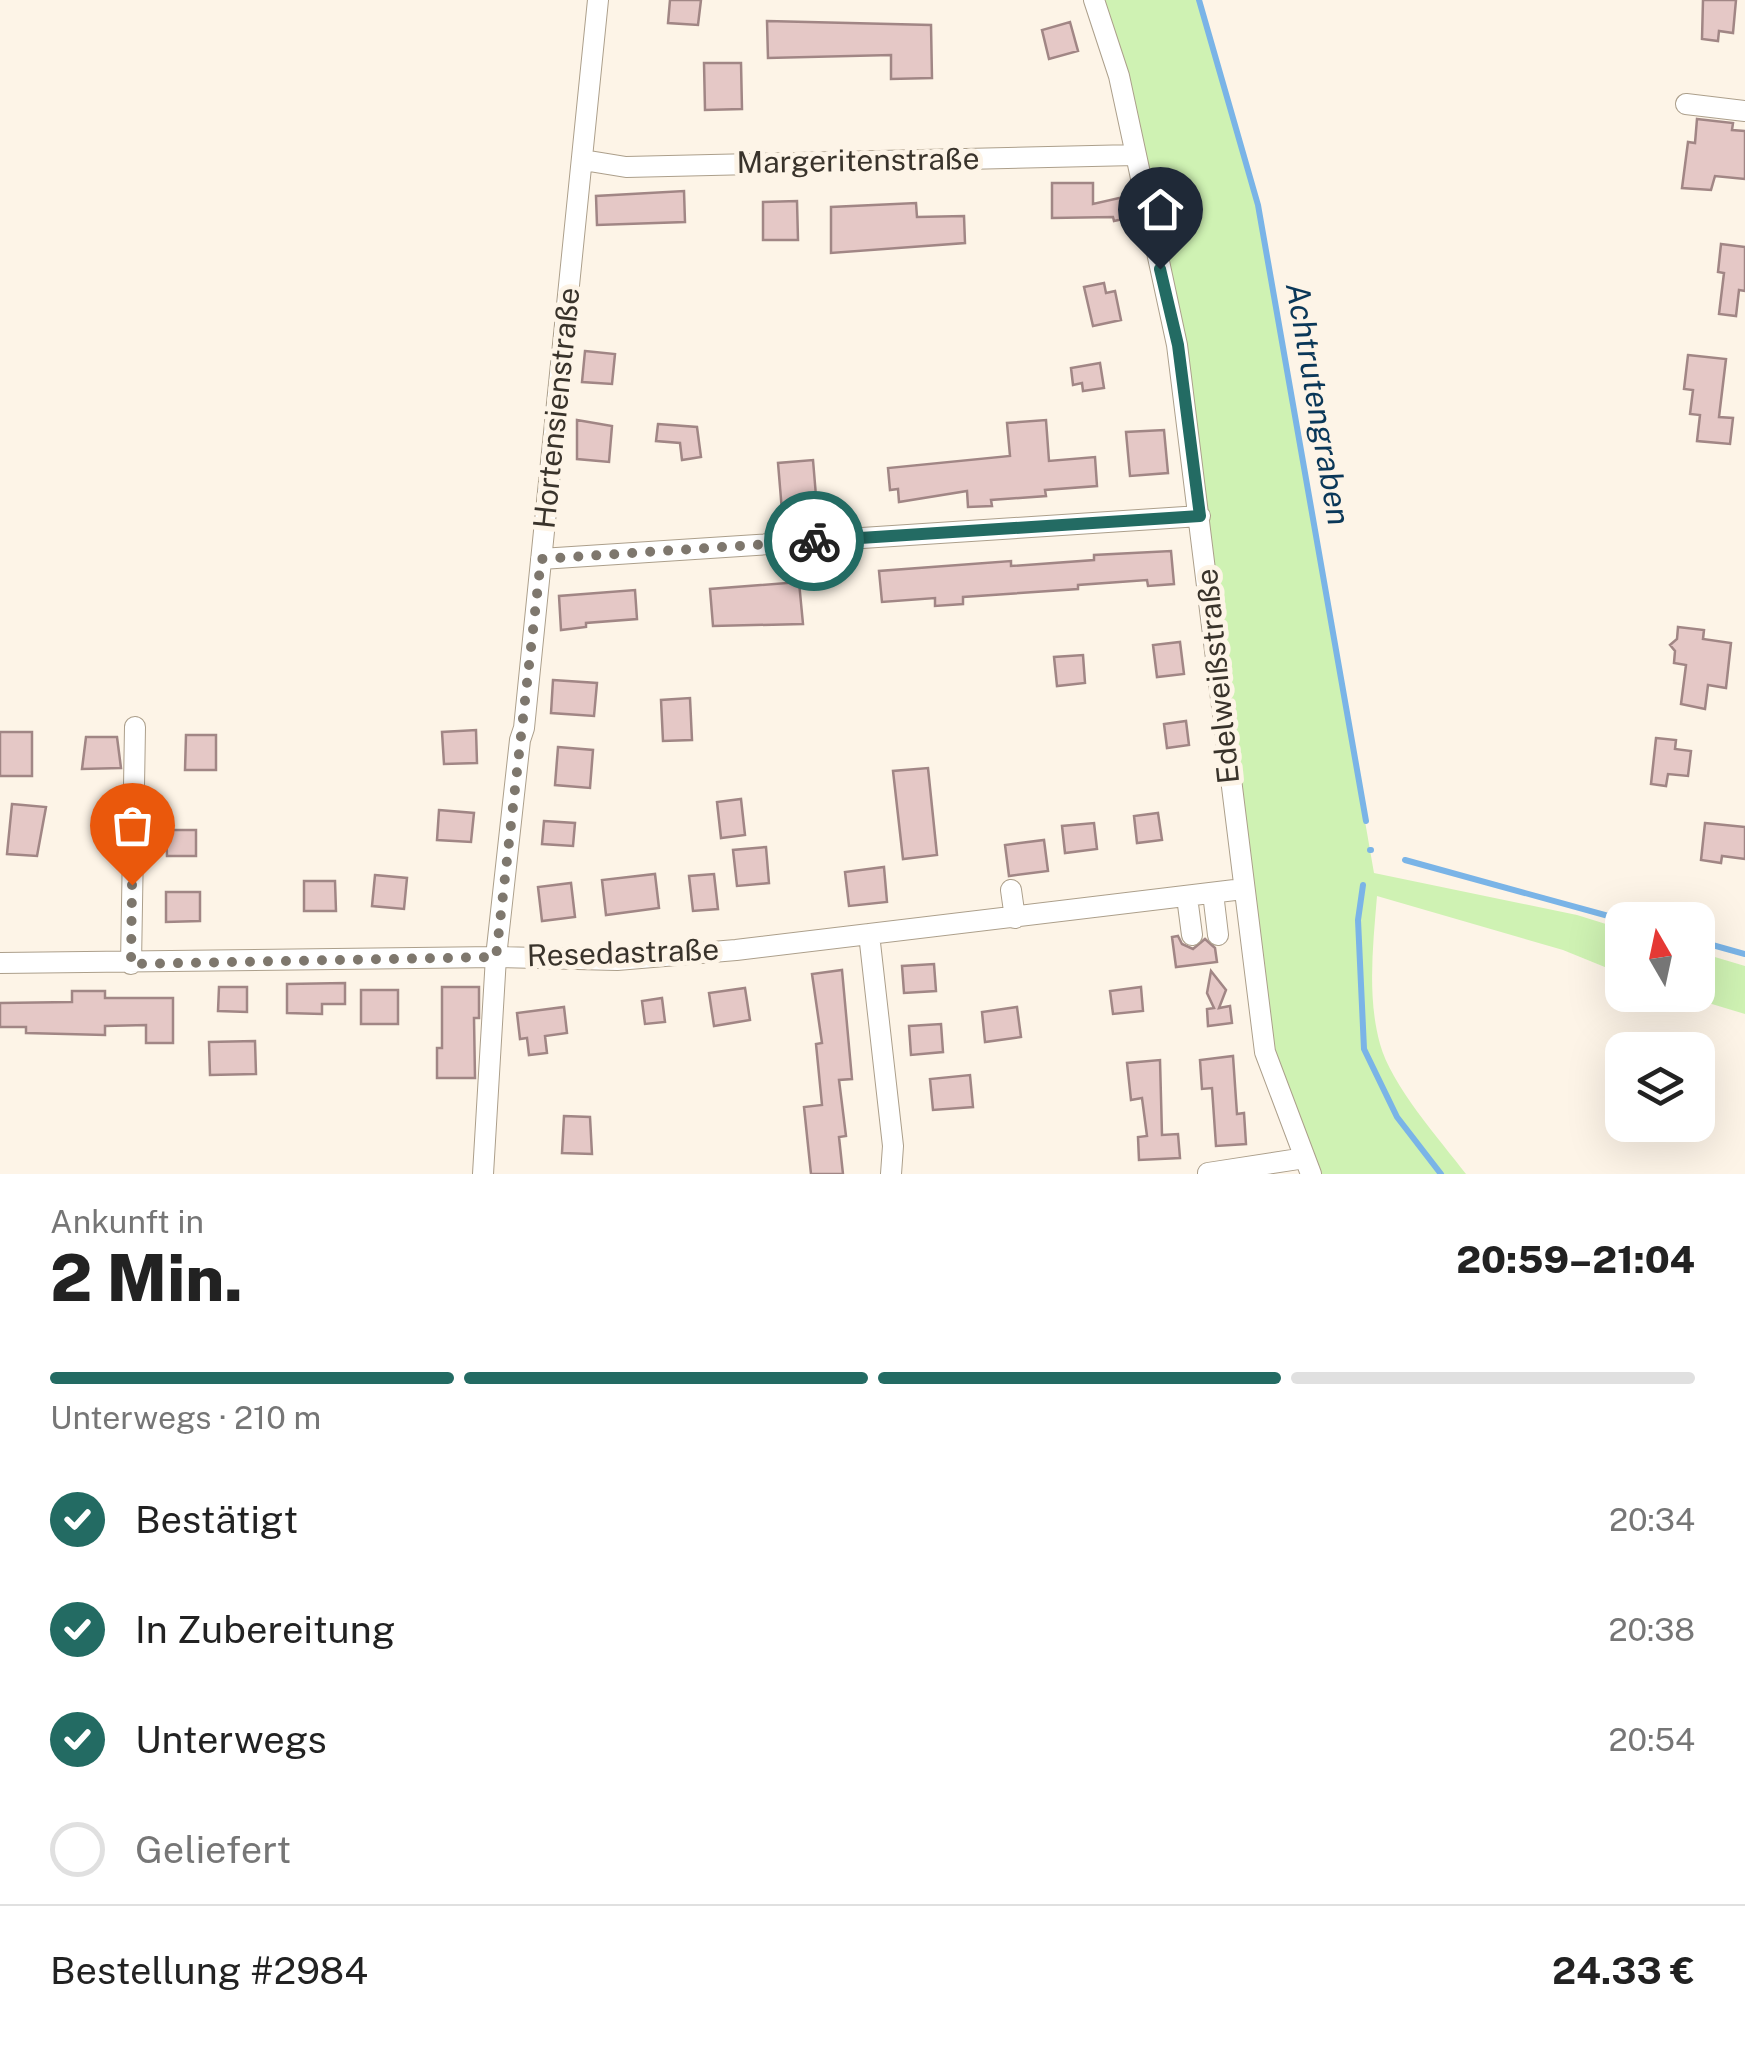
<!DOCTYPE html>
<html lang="de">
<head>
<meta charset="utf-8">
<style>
  body { margin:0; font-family:"Public Sans",sans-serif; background:#f6f6f6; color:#222; height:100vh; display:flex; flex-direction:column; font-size:38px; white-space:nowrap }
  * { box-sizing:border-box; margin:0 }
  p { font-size:32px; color:#767676 }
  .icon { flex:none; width:55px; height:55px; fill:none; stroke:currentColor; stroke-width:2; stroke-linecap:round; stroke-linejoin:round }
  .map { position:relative; height:1174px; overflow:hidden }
  .side { display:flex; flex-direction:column; background:#fff; flex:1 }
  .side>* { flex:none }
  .needle { width:65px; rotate:351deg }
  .tools { position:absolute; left:1605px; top:902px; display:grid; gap:20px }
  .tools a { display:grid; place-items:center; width:110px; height:110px; border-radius:20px; background:#fff; box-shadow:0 10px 40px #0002; font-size:50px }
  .pin { position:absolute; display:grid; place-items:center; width:85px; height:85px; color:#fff; margin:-102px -42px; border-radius:50% 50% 50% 0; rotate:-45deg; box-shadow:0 0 10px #0007 }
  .pin .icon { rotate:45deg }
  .courier { position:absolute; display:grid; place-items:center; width:100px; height:100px; margin:-50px; border:8px solid #236b63; border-radius:50%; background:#fff; color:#222; box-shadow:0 2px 12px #0007 }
  .overview em { font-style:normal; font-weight:800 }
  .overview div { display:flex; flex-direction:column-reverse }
  .overview { display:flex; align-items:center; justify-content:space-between; height:170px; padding:0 50px }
  h1 { font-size:65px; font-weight:800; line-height:75px }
  .bar { display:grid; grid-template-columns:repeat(4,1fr); gap:15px 10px; align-content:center; height:120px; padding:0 50px }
  .bar i { height:12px; border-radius:8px; background:#e0e0e0 }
  .bar .on { background:#236b63 }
  .bar p { grid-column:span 4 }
  .line { display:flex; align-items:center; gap:25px; padding:0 50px; border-top:2px solid #e0e0e0 }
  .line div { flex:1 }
  ol { padding:0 50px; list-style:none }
  li { display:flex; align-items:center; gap:30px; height:110px }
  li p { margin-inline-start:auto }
  li .icon { padding:10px; border-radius:50%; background:#236b63; color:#fff; stroke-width:4 }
  li:last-child { color:#767676 }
  li i { width:55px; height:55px; border:5px solid #e0e0e0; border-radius:50% }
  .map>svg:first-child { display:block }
</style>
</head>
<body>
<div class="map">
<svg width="1745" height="1174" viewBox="0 0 1745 1174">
  <rect width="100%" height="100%" fill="#fdf4e7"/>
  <!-- green -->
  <path fill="#cff2b3" d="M 1094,0 L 1199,0 L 1258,205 L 1374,873 L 1577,915 L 1622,929 L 1622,974 L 1563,950 L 1377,896 C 1373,945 1367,997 1380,1044 C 1391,1085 1440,1140 1466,1174 L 1311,1174 L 1270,1070 L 1178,345 Z
    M 1698,952 L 1745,966 L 1745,1014 L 1682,995 L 1698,995 Z"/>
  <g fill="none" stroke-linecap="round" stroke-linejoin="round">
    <!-- stream -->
    <path stroke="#7ab4e7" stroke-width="6" d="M 1199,0 L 1258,205 L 1366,821
      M 1370,850 L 1371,850
      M 1405,860 L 1623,920
      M 1363,885 L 1358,920 L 1364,1049 L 1397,1117 L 1441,1174
      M 1698,941 L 1745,954"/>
  </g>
  <!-- building -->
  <path fill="#e5c8c6" stroke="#a18685" stroke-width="2.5" d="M 670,0 L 701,0 L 698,25 L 668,23 Z
    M 1703,0 L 1736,0 L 1733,33 L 1719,31 L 1718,41 L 1702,39 Z
    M 767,21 L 931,25 L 932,78 L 891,79 L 891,55 L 768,58 Z
    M 1070,22 L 1078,51 L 1049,59 L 1042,30 Z
    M 704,63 L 741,63 L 742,109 L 705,110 Z
    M 1697,119 L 1733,123 L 1732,130 L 1745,131 L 1745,179 L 1715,176 L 1711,190 L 1682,188 L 1688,142 L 1695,143 Z
    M 1052,183 L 1093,183 L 1093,204 L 1128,196 L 1132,217 L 1114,221 L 1113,217 L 1052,218 Z
    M 684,191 L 685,222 L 597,225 L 596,196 Z
    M 797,201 L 798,240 L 763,240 L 763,202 Z
    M 916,203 L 917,217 L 964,216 L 965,243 L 831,253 L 831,207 Z
    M 1721,244 L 1745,247 L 1745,291 L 1739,290 L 1736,316 L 1719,314 L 1724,273 L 1718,272 Z
    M 1104,283 L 1106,293 L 1115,291 L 1121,320 L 1093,326 L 1084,287 Z
    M 585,351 L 615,354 L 612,384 L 582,382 Z
    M 1688,355 L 1726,359 L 1719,417 L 1733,418 L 1730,444 L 1697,441 L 1700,415 L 1690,414 L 1693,390 L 1684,389 Z
    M 1100,363 L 1104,388 L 1083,391 L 1082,383 L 1073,385 L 1071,368 Z
    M 577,420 L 612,426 L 609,462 L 577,459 Z
    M 1046,420 L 1049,461 L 1095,457 L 1097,486 L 1045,490 L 1046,496 L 991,500 L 992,506 L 968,507 L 967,491 L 899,502 L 898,489 L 890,490 L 888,468 L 1010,456 L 1007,423 Z
    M 658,424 L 697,427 L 701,457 L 682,460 L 680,443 L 656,441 Z
    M 1164,430 L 1168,473 L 1130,476 L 1126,432 Z
    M 813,460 L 817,508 L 782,511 L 778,463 Z
    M 1171,551 L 1174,584 L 1148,586 L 1147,580 L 1078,585 L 1078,589 L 963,597 L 963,604 L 935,606 L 935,598 L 882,602 L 879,571 L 1011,561 L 1011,566 L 1094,560 L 1094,555 Z
    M 799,582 L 803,624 L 713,626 L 710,589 Z
    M 635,590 L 637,619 L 586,623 L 586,627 L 561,630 L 559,596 Z
    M 1678,627 L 1704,630 L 1703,639 L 1731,643 L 1726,688 L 1708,685 L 1705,709 L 1681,704 L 1686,665 L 1674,663 L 1675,651 L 1670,645 L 1677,639 Z
    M 1180,642 L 1184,674 L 1157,677 L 1153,645 Z
    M 1083,655 L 1085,683 L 1057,686 L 1054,657 Z
    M 553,680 L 597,683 L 594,716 L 551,713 Z
    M 690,698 L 692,740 L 663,741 L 661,700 Z
    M 1186,721 L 1189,745 L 1167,748 L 1164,724 Z
    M 476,730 L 477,763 L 444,764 L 442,732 Z
    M 0,732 L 32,732 L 32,776 L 0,776 Z
    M 186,735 L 216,735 L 216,770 L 185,770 Z
    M 86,737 L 117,737 L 121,768 L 82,769 Z
    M 1656,738 L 1676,740 L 1675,749 L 1691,751 L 1688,776 L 1668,774 L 1666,786 L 1651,784 Z
    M 558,747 L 593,750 L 590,788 L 555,785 Z
    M 928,768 L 937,855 L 903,859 L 893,771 Z
    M 741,799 L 745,835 L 721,838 L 717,802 Z
    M 12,804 L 46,807 L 37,856 L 7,854 Z
    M 439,810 L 474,813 L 471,842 L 437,840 Z
    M 1158,813 L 1162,840 L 1137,843 L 1134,816 Z
    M 544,821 L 575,823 L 573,846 L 542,844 Z
    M 1094,823 L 1097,849 L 1065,853 L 1062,826 Z
    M 1705,823 L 1745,827 L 1745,859 L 1722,856 L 1721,863 L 1701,860 Z
    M 166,830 L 196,830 L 196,856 L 167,856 Z
    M 1044,840 L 1048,871 L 1009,876 L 1005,845 Z
    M 766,847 L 769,883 L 737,886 L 733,850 Z
    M 884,867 L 887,902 L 849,906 L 845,872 Z
    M 655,874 L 659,908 L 606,915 L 602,880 Z
    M 714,874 L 718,909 L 693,911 L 689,876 Z
    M 375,875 L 407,878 L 404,909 L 372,906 Z
    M 304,881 L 335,881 L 336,911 L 304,911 Z
    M 571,883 L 575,917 L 542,921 L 538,887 Z
    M 166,892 L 200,892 L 200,921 L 166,922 Z
    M 1178,936 L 1182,944 L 1193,949 L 1205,939 L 1215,948 L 1217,962 L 1176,967 L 1172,937 Z
    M 934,964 L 936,991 L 904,993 L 902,966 Z
    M 842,970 L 852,1079 L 839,1080 L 846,1136 L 839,1137 L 843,1174 L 811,1174 L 804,1107 L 822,1105 L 816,1044 L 822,1043 L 812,974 Z
    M 1211,971 L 1226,990 L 1219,1008 L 1230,1006 L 1232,1023 L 1208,1026 L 1207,1009 L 1214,1008 L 1207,993 Z
    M 345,983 L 345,1004 L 322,1004 L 322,1014 L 287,1013 L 287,984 Z
    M 219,987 L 247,987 L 247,1012 L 218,1011 Z
    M 442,987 L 479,987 L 479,1018 L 474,1018 L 475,1078 L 437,1078 L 437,1048 L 442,1048 Z
    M 1141,987 L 1143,1011 L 1113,1014 L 1110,991 Z
    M 745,988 L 750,1020 L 714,1026 L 709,993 Z
    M 361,990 L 398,990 L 398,1024 L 361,1024 Z
    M 72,991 L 105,991 L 105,998 L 173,998 L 173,1043 L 146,1043 L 146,1025 L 105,1026 L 105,1035 L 26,1033 L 26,1027 L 0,1027 L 0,1003 L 72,1002 Z
    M 662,998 L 665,1022 L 645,1024 L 642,1001 Z
    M 564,1007 L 567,1033 L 545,1036 L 547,1053 L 529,1055 L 527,1038 L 520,1039 L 517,1013 Z
    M 1017,1007 L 1021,1037 L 985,1042 L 982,1012 Z
    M 941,1024 L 943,1052 L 911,1055 L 909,1026 Z
    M 255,1041 L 256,1074 L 210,1075 L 209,1042 Z
    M 1233,1056 L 1237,1114 L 1244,1113 L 1246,1144 L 1216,1146 L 1212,1088 L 1202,1089 L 1200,1060 Z
    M 1160,1060 L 1162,1135 L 1178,1134 L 1180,1158 L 1139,1160 L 1138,1137 L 1147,1136 L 1142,1098 L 1131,1100 L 1127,1063 Z
    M 970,1075 L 973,1107 L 933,1110 L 930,1079 Z
    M 564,1116 L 590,1117 L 592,1154 L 562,1153 Z"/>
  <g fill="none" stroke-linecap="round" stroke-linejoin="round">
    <!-- minor casing -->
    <g stroke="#ac9f8b" stroke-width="22">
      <path id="minor" d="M 1094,0 L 1119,76 L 1177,345 L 1265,1052 L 1311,1174
        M 1686,104 L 1745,111
        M 583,160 L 626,167 L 1135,155
        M 541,559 L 1200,516
        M 1011,890 L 1015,918
        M 1213,893 L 1218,935
        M 1187,897 L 1192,935
        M 869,934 L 893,1146 L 891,1174
        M 0,963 L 496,957 L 617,960 L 736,950 L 1243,889
        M 131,964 L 135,727
        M 1208,1173 L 1305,1158
        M 483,1174 L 496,957 L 520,740 L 524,728 L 598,0"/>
    </g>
    <!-- minor -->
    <use href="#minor" stroke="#fff" stroke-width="20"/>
  </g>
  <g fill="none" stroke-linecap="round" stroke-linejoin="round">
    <!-- done -->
    <path stroke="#7e776d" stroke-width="10" stroke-dasharray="0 18" d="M 132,885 L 131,964 L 496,957 L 541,559 L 814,541"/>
    <!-- route -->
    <path stroke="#236b63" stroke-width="12" d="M 814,541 L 1200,516 L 1178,345 L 1160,269"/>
  </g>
  <g text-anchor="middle" stroke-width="10" stroke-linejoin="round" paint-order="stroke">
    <!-- street labels -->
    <g font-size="30" fill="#39332b" stroke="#fdf4e7">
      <text transform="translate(858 161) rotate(-1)" y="10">Margeritenstraße</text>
      <text transform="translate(557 408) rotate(-84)" y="10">Hortensienstraße</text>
      <text transform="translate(1218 676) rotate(-96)" y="10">Edelweißstraße</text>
      <text transform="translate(623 953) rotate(-2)" y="10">Resedastraße</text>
    </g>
    <!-- water labels -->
    <g font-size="32" font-style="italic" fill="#0a3758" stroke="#fdf4e7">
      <text transform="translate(1318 404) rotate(80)" y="11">Achtrutengraben</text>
    </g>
  </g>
</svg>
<div class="tools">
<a><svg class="needle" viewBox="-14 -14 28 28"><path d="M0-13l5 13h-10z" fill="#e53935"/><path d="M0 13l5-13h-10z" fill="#767676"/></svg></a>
<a><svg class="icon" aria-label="layers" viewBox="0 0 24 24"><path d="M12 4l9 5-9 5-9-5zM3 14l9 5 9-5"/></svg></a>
</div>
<div class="pin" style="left:132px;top:885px;background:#ea580c"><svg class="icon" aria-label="bag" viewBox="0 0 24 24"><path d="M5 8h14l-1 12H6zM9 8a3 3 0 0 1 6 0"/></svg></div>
<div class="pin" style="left:1160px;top:269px;background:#1f2937"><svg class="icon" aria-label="home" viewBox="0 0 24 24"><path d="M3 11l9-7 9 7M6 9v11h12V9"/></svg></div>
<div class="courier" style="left:814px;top:541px"><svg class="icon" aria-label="bike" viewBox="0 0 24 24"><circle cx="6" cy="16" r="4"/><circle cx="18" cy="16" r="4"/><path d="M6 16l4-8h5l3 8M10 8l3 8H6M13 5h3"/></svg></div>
</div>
<section class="side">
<div class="overview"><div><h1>2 Min.</h1><p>Ankunft in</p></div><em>20:59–21:04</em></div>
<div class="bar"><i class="on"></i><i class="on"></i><i class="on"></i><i></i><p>Unterwegs · 210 m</p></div>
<ol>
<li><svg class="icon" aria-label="check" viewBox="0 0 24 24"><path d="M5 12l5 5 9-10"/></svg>Bestätigt<p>20:34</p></li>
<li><svg class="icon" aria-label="check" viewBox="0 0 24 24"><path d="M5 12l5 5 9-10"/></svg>In Zubereitung<p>20:38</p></li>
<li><svg class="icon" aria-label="check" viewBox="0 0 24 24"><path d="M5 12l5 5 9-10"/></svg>Unterwegs<p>20:54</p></li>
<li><i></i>Geliefert</li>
</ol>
<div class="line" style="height:130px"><div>Bestellung #2984</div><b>24.33 €</b></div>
</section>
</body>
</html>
